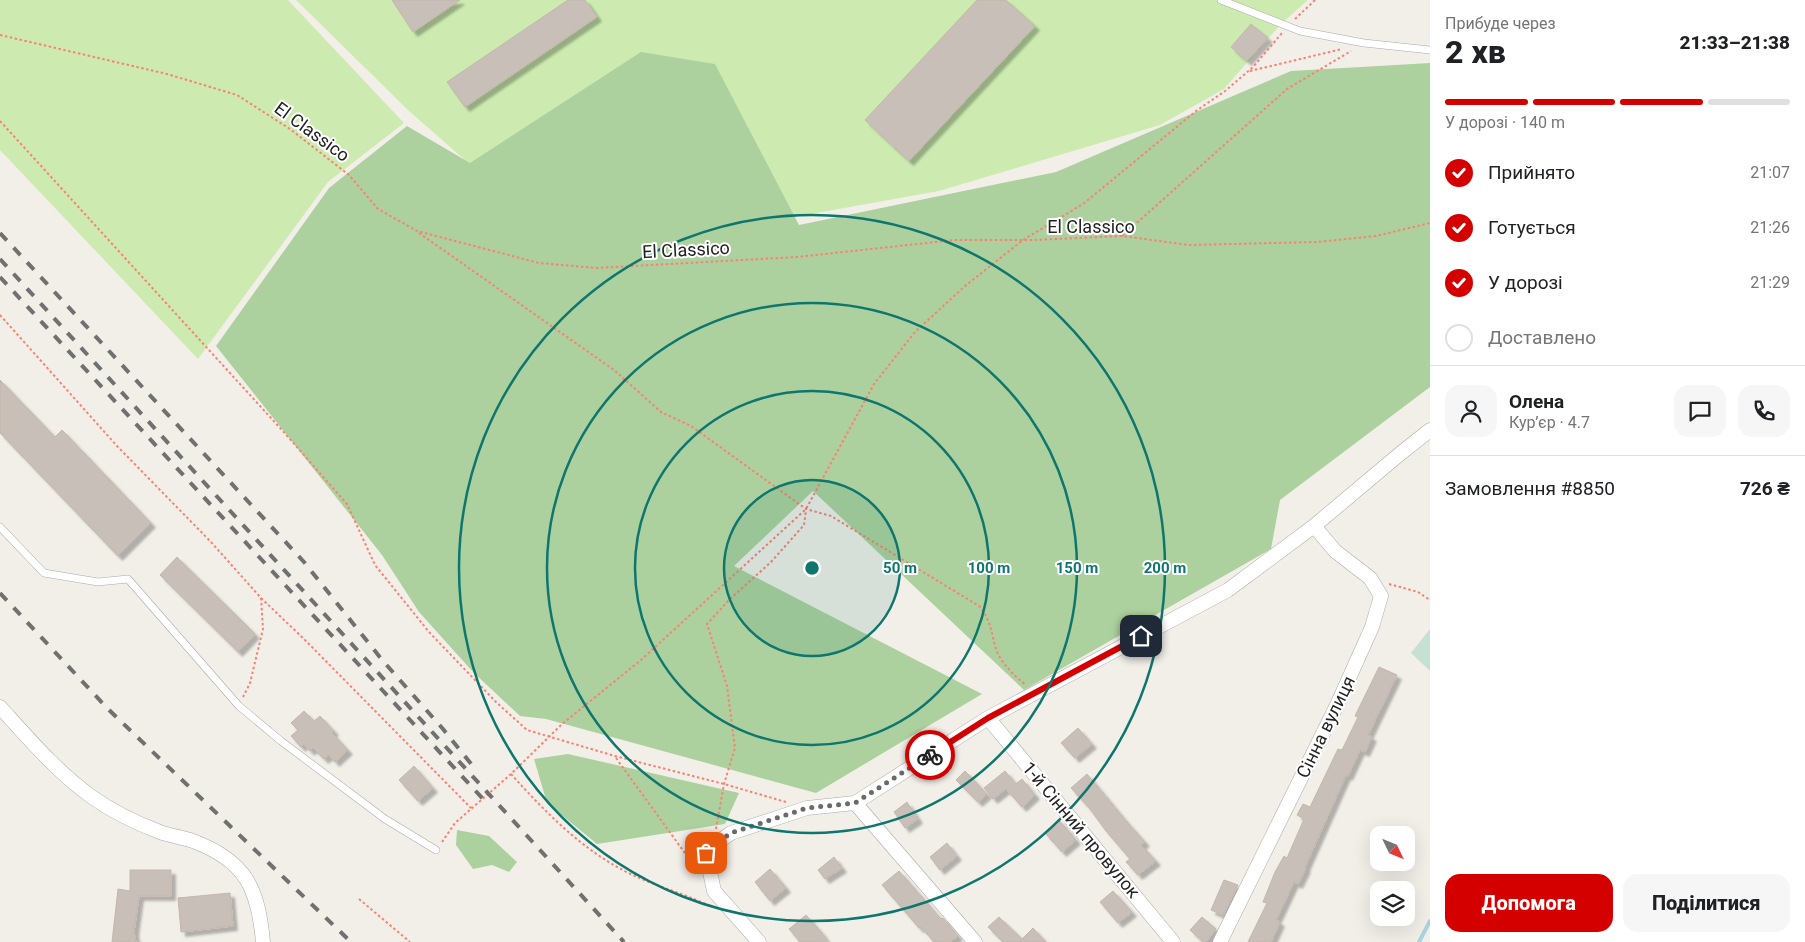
<!DOCTYPE html>
<html lang="uk">
<head>
<meta charset="utf-8">
<style>
  body { margin:0; font-family:Roboto,sans-serif; background:#f6f6f6; color:#202124; height:100vh; display:flex; flex-direction:column; font-size:19px; white-space:nowrap }
  * { box-sizing:border-box; margin:0 }
  p { font-size:16px; color:#757577 }
  .icon { flex:none; width:28px; height:28px; fill:none; stroke:currentColor; stroke-width:2; stroke-linecap:round; stroke-linejoin:round }
  .map { position:relative; flex:1; overflow:hidden }
  .side { display:flex; flex-direction:column; background:#fff; width:375px }
  .side>* { flex:none }
  .needle { width:32px; rotate:133deg }
  .fabs { position:absolute; left:1370px; top:826px; display:grid; gap:10px }
  .fabs a { display:grid; place-items:center; width:45px; height:45px; border-radius:10px; background:#fff; box-shadow:0 5px 20px #0002; font-size:25px }
  .pin { position:absolute; display:grid; place-items:center; width:42px; height:42px; color:#fff; margin:-21px; border-radius:10px; box-shadow:0 2px 8px #0006 }
  .courier { position:absolute; display:grid; place-items:center; width:50px; height:50px; margin:-25px; border:4px solid #d40000; border-radius:50%; background:#fff; color:#222; box-shadow:0 1px 6px #0007 }
  .head em { font-style:normal; font-weight:800 }
  .head div { display:flex; flex-direction:column-reverse }
  .head { display:flex; align-items:center; justify-content:space-between; height:85px; padding:0 15px }
  h1 { font-size:32px; font-weight:800; line-height:38px }
  .bar { display:grid; grid-template-columns:repeat(4,1fr); gap:8px 5px; align-content:center; height:60px; padding:0 15px }
  .bar i { height:6px; border-radius:4px; background:#e0e0e0 }
  .bar .selected { background:#d40000 }
  .bar p { grid-column:span 4 }
  .line { display:flex; align-items:center; gap:12px; padding:0 15px; border-top:1px solid #e0e0e0 }
  .line div { flex:1 }
  .round { display:grid; place-items:center; flex:none; width:52px; height:52px; border-radius:15px; background:#f6f6f6 }
  ol { padding:0 15px; list-style:none }
  li { display:flex; align-items:center; gap:15px; height:55px }
  li p { margin-inline-start:auto }
  li .icon { padding:5px; border-radius:50%; background:#d40000; color:#fff; stroke-width:4 }
  li:last-child { color:#757577 }
  li i { width:28px; height:28px; border:2px solid #e0e0e0; border-radius:50% }
  .primary-button { display:flex; gap:10px; margin-top:auto; padding:10px 15px }
  .primary-button a { flex:1; height:58px; border-radius:15px; background:#d40000; color:#fff; font-size:20px; font-weight:800; line-height:58px; text-align:center }
  .primary-button a+a { background:#f6f6f6; color:#202124 }
  main { display:flex; flex:1; min-height:0 }
  .map>svg:first-child { display:block }
</style>
</head>
<body>
<main>
<div class="map">
<svg width="1430" height="942" viewBox="0 0 1430 942">
  <defs>
    <filter id="shadow"><feDropShadow dx="4.5" dy="4.5" stdDeviation="1" flood-color="#0004"/></filter>
  </defs>
  <rect width="100%" height="100%" fill="#f2efe9"/>
  <!-- grass -->
  <path fill="#cdebb0" d="M 0,0 L 288,0 L 404,123 L 328,182 L 198,359 L 0,150 Z
    M 296,0 L 1308,0 L 1281,24 L 1224,89 L 1160,125 L 939,191 L 688,236 L 553,237 L 409,111 Z"/>
  <!-- forest -->
  <path fill="#add19e" d="M 641,52 L 715,64 L 799,225 L 1056,172 L 1291,71 L 1430,63 L 1430,387 L 1280,500 L 1271,549 L 1024,690 L 813,491 L 734,566 L 982,694 L 816,793 L 546,719 L 520,716 L 473,672 L 419,612 L 382,555 L 216,346 L 329,188 L 407,126 L 470,163 Z
    M 568,754 L 739,793 L 725,824 L 597,844 L 547,803 L 534,759 Z
    M 457,830 L 489,836 L 517,862 L 509,872 L 492,865 L 473,869 L 456,845 Z"/>
  <!-- wetland -->
  <path fill="#c6e0d4" d="M 1430,629 L 1430,671 L 1411,653 Z"/>
  <g fill="none" stroke-linecap="round" stroke-linejoin="round">
    <!-- stream -->
    <path stroke="#aad3df" stroke-width="4" d="M 1419,942 L 1430,921"/>
  </g>
  <!-- building -->
  <path fill="#c7bfb8" stroke="#c4b6ab" filter="url(#shadow)" d="M 392,0 L 460,0 L 413,32 Z
    M 568,0 L 585,0 L 597,17 L 465,107 L 447,82 Z
    M 977,0 L 1006,0 L 1035,26 L 909,161 L 865,120 Z
    M 1251,24 L 1268,38 L 1247,61 L 1231,47 Z
    M 0,380 L 55,437 L 62,430 L 151,523 L 118,556 L 0,433 Z
    M 177,557 L 255,634 L 238,652 L 160,575 Z
    M 1379,667 L 1397,675 L 1368,735 L 1372,737 L 1365,752 L 1360,750 L 1348,776 L 1346,775 L 1305,867 L 1306,868 L 1298,884 L 1294,882 L 1276,920 L 1280,922 L 1271,942 L 1248,942 L 1267,903 L 1263,902 L 1275,872 L 1284,856 L 1287,858 L 1304,819 L 1297,815 L 1303,804 L 1310,807 L 1338,749 L 1342,750 L 1358,717 L 1355,716 Z
    M 304,711 L 314,721 L 320,716 L 334,731 L 332,733 L 348,750 L 335,762 L 329,755 L 324,759 L 313,748 L 310,751 L 304,744 L 301,747 L 291,736 L 298,730 L 291,723 Z
    M 1078,728 L 1092,744 L 1075,758 L 1061,743 Z
    M 414,766 L 433,788 L 418,801 L 399,780 Z
    M 965,771 L 987,794 L 978,802 L 956,780 Z
    M 1005,771 L 1016,784 L 1022,779 L 1035,795 L 1022,807 L 1006,789 L 993,799 L 984,788 Z
    M 1087,774 L 1126,821 L 1145,842 L 1141,845 L 1156,861 L 1138,875 L 1126,862 L 1130,859 L 1106,831 L 1090,809 L 1071,788 Z
    M 907,802 L 918,819 L 905,828 L 894,812 Z
    M 1059,820 L 1076,840 L 1062,852 L 1045,833 Z
    M 947,843 L 957,856 L 940,870 L 930,857 Z
    M 834,857 L 842,868 L 825,879 L 818,870 Z
    M 770,869 L 786,888 L 770,901 L 755,882 Z
    M 130,870 L 171,870 L 171,896 L 139,896 L 134,932 L 136,942 L 112,942 L 118,889 L 130,891 Z
    M 899,871 L 941,919 L 943,918 L 958,936 L 950,942 L 934,942 L 921,927 L 919,928 L 882,885 Z
    M 1224,880 L 1238,885 L 1223,915 L 1211,910 Z
    M 1113,891 L 1132,912 L 1118,923 L 1100,902 Z
    M 230,893 L 233,926 L 181,932 L 178,898 Z
    M 806,915 L 821,932 L 828,942 L 800,942 L 789,929 Z
    M 999,917 L 1022,939 L 1033,928 L 1046,942 L 1003,942 L 988,927 Z
    M 1202,917 L 1216,929 L 1206,942 L 1203,942 L 1190,930 Z"/>
  <g fill="none" stroke-linecap="round" stroke-linejoin="round">
    <!-- service casing -->
    <g stroke="#a9a9a9" stroke-width="8">
      <path id="service" d="M 1221,0 L 1300,31 L 1364,43 L 1430,50
        M 0,527 L 44,573 L 98,582 L 128,579 L 239,706 L 281,741 L 385,819 L 436,850"/>
    </g>
    <!-- minor casing -->
    <g stroke="#a9a9a9" stroke-width="15">
      <path id="minor" d="M 0,707 C 29,739 57,772 92,797 C 113,812 136,823 160,832 C 170,836 182,837 193,841 C 246,861 258,888 263,942
        M 988,718 L 1173,942
        M 855,803 L 975,942
        M 759,942 L 714,891 L 706,853 L 712,846 L 731,833 L 807,808 L 855,803 L 988,718 L 1228,590 L 1314,526 L 1401,453 L 1430,430
        M 1220,942 L 1337,705 L 1372,627 L 1381,596 L 1370,578 L 1335,551 L 1314,526"/>
    </g>
    <!-- path -->
    <path stroke="#fa8072" stroke-width="2" stroke-dasharray="2.5 2.5" stroke-linecap="butt" d="M 1295,19 L 1315,0
      M 0,35 L 167,74 L 237,95 L 290,129 L 349,175 L 378,209 L 417,231 L 539,263 L 596,268 L 797,257 L 954,240 L 1034,240 L 1122,236 L 1189,245 L 1316,242 L 1376,236 L 1430,223
      M 1250,71 L 1342,49
      M 0,121 L 281,429 L 347,504 L 375,565 L 429,632 L 496,702 L 527,730 L 615,756 L 724,784 L 786,802
      M 419,233 L 614,370 L 661,412 L 691,426 L 806,509 L 831,516 L 979,606 C 994,624 990,635 998,654 C 1004,665 1015,677 1025,684
      M 1122,236 L 1287,89 L 1351,51
      M 0,315 L 117,446 L 211,542 L 261,598 L 263,629 L 250,683 L 243,697
      M 1389,584 L 1418,592 L 1430,600
      M 261,598 L 304,639 L 471,808
      M 616,758 L 695,867
      M 511,774 C 546,813 586,854 635,876 C 659,887 685,894 710,906
      M 716,829 L 724,784 L 735,748 L 727,686 L 707,624 L 729,600 L 771,562 L 804,525 L 806,510
      M 442,842 L 455,823 L 511,774 L 562,724 L 641,660 L 806,509 L 874,384 L 915,332 L 965,286 L 1023,240 L 1083,204 L 1196,111 L 1225,91 L 1253,67 L 1282,33
      M 359,899 L 410,942"/>
    <!-- service -->
    <use href="#service" stroke="#fff" stroke-width="7"/>
    <!-- minor -->
    <use href="#minor" stroke="#fff" stroke-width="14"/>
    <!-- rail -->
    <path stroke="#707070" stroke-width="4" stroke-dasharray="10 10" stroke-linecap="butt" d="M 0,233 L 304,562 L 383,661 L 443,729 L 476,770
      M 0,259 L 624,942
      M 0,277 L 484,800
      M 0,593 L 108,709 L 351,942"/>
  </g>
  <g fill="none" stroke-linecap="round" stroke-linejoin="round">
    <!-- done -->
    <path stroke="#6b6a68" stroke-width="5" stroke-dasharray="0 9" d="M 706,853 L 712,846 L 731,833 L 807,808 L 855,803 L 930,755"/>
    <!-- route -->
    <path stroke="#d40000" stroke-width="6" d="M 930,755 L 988,718 L 1141,636"/>
  </g>
  <!-- distance rings -->
  <circle cx="812" cy="568" r="88" fill="#0f766e" fill-opacity=".12"/>
  <g fill="none" stroke="#0f766e" stroke-width="2.5">
    <circle cx="812" cy="568" r="88"/>
    <circle cx="812" cy="568" r="177"/>
    <circle cx="812" cy="568" r="265"/>
    <circle cx="812" cy="568" r="353"/>
  </g>
  <g text-anchor="middle" stroke-width="4" stroke-linejoin="round" paint-order="stroke">
    <!-- street labels -->
    <g font-size="18" fill="#222" stroke="#fff">
      <text transform="translate(312 132) rotate(36)" y="6">El Classico</text>
      <text x="1091" y="233">El Classico</text>
      <text transform="translate(686 250) rotate(-3)" y="6">El Classico</text>
      <text transform="translate(1326 727) rotate(-64)" y="6">Сінна вулиця</text>
      <text transform="translate(1081 830) rotate(50)" y="6">1-й Сінний провулок</text>
    </g>
  </g>
  <circle cx="812" cy="568" r="8" fill="#0f766e" stroke="#fff" stroke-width="2.5"/>
  <g font-size="15" text-anchor="middle" font-weight="bold" fill="#0f766e" stroke="#fff" stroke-width="4" stroke-linejoin="round" paint-order="stroke">
    <text x="900" y="573">50 m</text>
    <text x="989" y="573">100 m</text>
    <text x="1077" y="573">150 m</text>
    <text x="1165" y="573">200 m</text>
  </g>
</svg>
<div class="fabs">
<a><svg class="needle" viewBox="-14 -14 28 28"><path d="M0-13l5 13h-10z" fill="#e53935"/><path d="M0 13l5-13h-10z" fill="#757577"/></svg></a>
<a><svg class="icon" aria-label="layers" viewBox="0 0 24 24"><path d="M12 4l9 5-9 5-9-5zM3 14l9 5 9-5"/></svg></a>
</div>
<div class="pin" style="left:706px;top:853px;background:#ea580c"><svg class="icon" aria-label="bag" viewBox="0 0 24 24"><path d="M5 8h14l-1 12H6zM9 8a3 3 0 0 1 6 0"/></svg></div>
<div class="pin" style="left:1141px;top:636px;background:#1f2937"><svg class="icon" aria-label="home" viewBox="0 0 24 24"><path d="M3 11l9-7 9 7M6 9v11h12V9"/></svg></div>
<div class="courier" style="left:930px;top:755px"><svg class="icon" aria-label="bike" viewBox="0 0 24 24"><circle cx="6" cy="16" r="4"/><circle cx="18" cy="16" r="4"/><path d="M6 16l4-8h5l3 8M10 8l3 8H6M13 5h3"/></svg></div>
</div>
<section class="side">
<div class="head"><div><h1>2 хв</h1><p>Прибуде через</p></div><em>21:33–21:38</em></div>
<div class="bar"><i class="selected"></i><i class="selected"></i><i class="selected"></i><i></i><p>У дорозі · 140 m</p></div>
<ol>
<li><svg class="icon" aria-label="check" viewBox="0 0 24 24"><path d="M5 12l5 5 9-10"/></svg>Прийнято<p>21:07</p></li>
<li><svg class="icon" aria-label="check" viewBox="0 0 24 24"><path d="M5 12l5 5 9-10"/></svg>Готується<p>21:26</p></li>
<li><svg class="icon" aria-label="check" viewBox="0 0 24 24"><path d="M5 12l5 5 9-10"/></svg>У дорозі<p>21:29</p></li>
<li><i></i>Доставлено</li>
</ol>
<div class="line" style="height:90px"><a class="round"><svg class="icon" aria-label="person" viewBox="0 0 24 24"><circle cx="12" cy="8" r="4"/><path d="M4 21q1-7 8-7t8 7"/></svg></a><div><b>Олена</b><p>Кур’єр · 4.7</p></div><a class="round"><svg class="icon" aria-label="chat" viewBox="0 0 24 24"><path d="M4 5h16v11H9l-5 4z"/></svg></a><a class="round"><svg class="icon" aria-label="phone" viewBox="0 0 24 24"><path d="M5 4h4l2 5-3 2q2 4 5 5l2-3 5 2v4C11 20 4 13 5 4z"/></svg></a></div>
<div class="line" style="height:65px"><div>Замовлення #8850</div><b>726 ₴</b></div>
<div class="primary-button"><a>Допомога</a><a>Поділитися</a></div>
</section>
</main>
</body>
</html>
